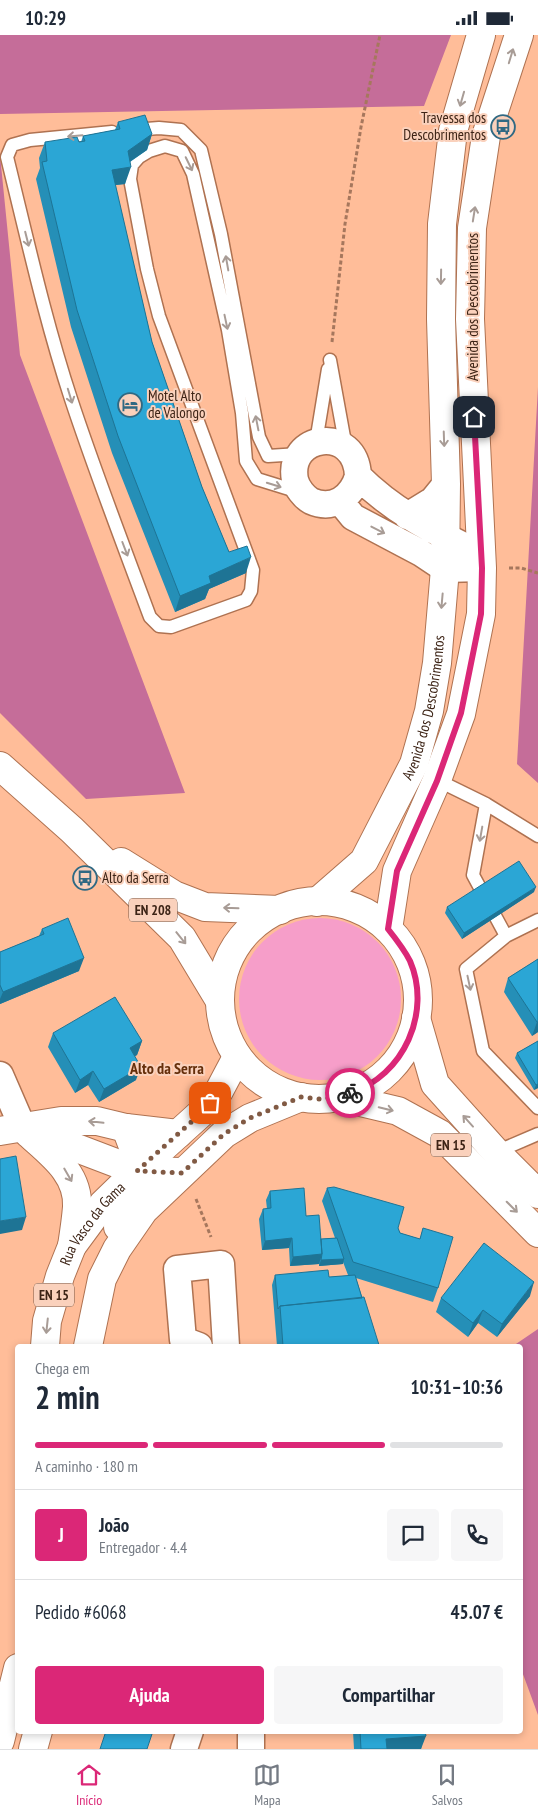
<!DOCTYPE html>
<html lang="pt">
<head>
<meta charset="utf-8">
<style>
  body { margin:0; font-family:"PT Sans Narrow",sans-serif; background:#f6f6f7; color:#1f2937; height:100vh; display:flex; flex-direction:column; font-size:19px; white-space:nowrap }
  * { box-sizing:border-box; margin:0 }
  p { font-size:16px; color:#747a83 }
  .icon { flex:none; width:28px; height:28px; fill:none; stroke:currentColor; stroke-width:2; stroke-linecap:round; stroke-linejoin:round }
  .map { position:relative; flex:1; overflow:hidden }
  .panel { position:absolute; left:15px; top:1309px; width:508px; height:390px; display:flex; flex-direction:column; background:#fff; border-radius:5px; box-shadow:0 2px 8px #0003 }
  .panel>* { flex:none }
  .pin { position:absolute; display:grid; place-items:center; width:42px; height:42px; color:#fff; margin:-21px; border-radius:10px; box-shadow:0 2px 8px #0006 }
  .courier { position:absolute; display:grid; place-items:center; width:50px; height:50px; margin:-25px; border:4px solid #db2777; border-radius:50%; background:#fff; color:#222; box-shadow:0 1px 6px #0007 }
  .overview em { font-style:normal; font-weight:800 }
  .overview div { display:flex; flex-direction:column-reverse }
  .overview { display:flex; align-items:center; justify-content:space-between; height:85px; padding:0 20px }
  h1 { font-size:32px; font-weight:800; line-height:38px }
  .bar { display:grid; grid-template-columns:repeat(4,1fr); gap:8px 5px; align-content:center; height:60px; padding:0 20px }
  .bar i { height:6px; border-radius:4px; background:#e0e1e3 }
  .bar .active { background:#db2777 }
  .bar p { grid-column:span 4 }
  .line { display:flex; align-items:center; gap:12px; padding:0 20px; border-top:1px solid #e0e1e3 }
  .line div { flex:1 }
  .round { display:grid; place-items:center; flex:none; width:52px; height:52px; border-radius:5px; background:#f6f6f7 }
  .cta { display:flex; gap:10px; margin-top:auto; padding:10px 20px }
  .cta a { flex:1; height:58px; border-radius:5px; background:#db2777; color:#fff; font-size:20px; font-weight:800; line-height:58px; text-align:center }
  .cta a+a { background:#f6f6f7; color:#1f2937 }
  .status { display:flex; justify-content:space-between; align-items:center; height:35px; padding:0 25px; background:#fff; direction:ltr }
  .status svg { height:14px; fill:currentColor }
  .tabs { display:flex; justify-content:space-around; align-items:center; height:70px; border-top:1px solid #e0e1e3; background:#fff; font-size:14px; color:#747a83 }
  .tabs a { display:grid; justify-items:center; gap:2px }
  .tabs .active { color:#db2777 }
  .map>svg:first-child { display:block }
</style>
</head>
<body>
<div class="status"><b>10:29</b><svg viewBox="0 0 49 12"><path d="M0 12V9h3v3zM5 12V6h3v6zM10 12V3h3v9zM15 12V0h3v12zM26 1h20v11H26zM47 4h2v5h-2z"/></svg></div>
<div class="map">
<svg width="538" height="1714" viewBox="0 0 538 1714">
  <rect width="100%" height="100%" fill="#ffbd99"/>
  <!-- green -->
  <path fill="#f69ec9" d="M239 964a81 81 0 1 1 162 0a81 81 0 1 1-162 0Z"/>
  <!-- forest -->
  <path fill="#c56d99" d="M 0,0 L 451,0 L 424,71 L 0,79 Z
    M 0,120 L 20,320 L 185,758 L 86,764 L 0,678 Z
    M 538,352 L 538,748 L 517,729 Z
    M 538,1294 L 538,1680 L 520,1631 L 520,1311 L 513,1311 Z"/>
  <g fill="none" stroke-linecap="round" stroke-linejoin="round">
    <!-- lane casing -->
    <g stroke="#af7251" stroke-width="15">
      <path id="lane" d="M 134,95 L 159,93 L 181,95 L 201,115 L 221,199 L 259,402 L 268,421 L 299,419
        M 112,97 L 30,105 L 12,110 L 7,122 C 27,203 45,285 71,364 C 95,437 123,509 150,582 L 159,591 L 171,592 L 246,565 L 251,556 L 253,535 L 159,281 L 147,234 L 130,144 L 132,130 L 139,122 L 149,116 L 165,111 L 182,116 L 193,139 L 228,295 L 242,378 L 246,426 L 257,444 L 299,457
        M 330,325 L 346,413
        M 316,407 L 328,334
        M 437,745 L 486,769 L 473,840 L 506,901 L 538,885
        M 486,769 L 538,801
        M 506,901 L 466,934 L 483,1016 L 538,1073
        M 496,1117 L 538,1099"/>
    </g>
    <!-- street casing -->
    <g stroke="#af7251" stroke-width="29">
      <path id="street" d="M 358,441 C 352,462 333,476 311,466 C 304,462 297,453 295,445 C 286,399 356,389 358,441 C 395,478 434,496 480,519
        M 340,466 L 353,482 L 421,518 L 445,534 L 482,533
        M 407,481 L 433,465 L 446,449
        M 0,1040 L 23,1093
        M 199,1311 L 183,1305 L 177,1234 L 221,1229 L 226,1311
        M 251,1696 L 251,1714
        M 184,1714 L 190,1696"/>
    </g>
    <!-- secondary casing -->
    <g stroke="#af7251" stroke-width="30">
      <g id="secondary">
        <path id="s1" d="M 317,867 L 364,826 L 414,729 L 429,676 L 437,628 L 445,534 L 446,449 L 441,284 L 442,189 L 453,96 L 481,0"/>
        <path d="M 388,894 L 397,836 L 437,745 L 461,679 L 481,579 L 482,533 L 470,284 L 472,193 L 486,101 L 519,0"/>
        <path d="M 24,1093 L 137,1136 L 182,1137"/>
        <path d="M 0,1096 L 61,1086 L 97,1086 L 126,1093 L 178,1099"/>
        <path d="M 29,1099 C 51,1119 79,1139 77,1172 C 76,1185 74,1198 72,1211"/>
        <path d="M 118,1192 L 138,1165 L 135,1117 L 126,1093"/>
      </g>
    </g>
    <!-- primary casing -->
    <g stroke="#af7251" stroke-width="30">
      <g id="primary">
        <path d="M 0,731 L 72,795 L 182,903 L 220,966"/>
        <path d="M 121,827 L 174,860 L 205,872 L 280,875"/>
        <circle cx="319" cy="965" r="99"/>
        <path d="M 416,983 L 435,1049 L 496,1117 L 538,1159"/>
        <path d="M 339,1062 L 398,1076 L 440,1099 L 538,1198"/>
        <path id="s2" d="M 45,1311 L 47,1286 L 60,1241 L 72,1211 L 103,1169 L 137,1136 L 200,1079 L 219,1056 L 237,1022"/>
        <path d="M 88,1311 L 102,1244 L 117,1214 L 144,1175 L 224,1099 L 250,1083 L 301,1062"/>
        <path d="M 0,1706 L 18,1633"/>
        <path d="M 33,1714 L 38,1696"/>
      </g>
    </g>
    <!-- path -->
    <path stroke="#a6775d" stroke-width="3" stroke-dasharray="4 2.5" stroke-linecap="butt" d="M 332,307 L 345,189 L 361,92 L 380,0
      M 509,533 L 521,533 L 538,538
      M 196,1164 L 211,1202"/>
    <!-- lane -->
    <use href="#lane" stroke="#fff" stroke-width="12"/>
    <!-- street -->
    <use href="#street" stroke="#fff" stroke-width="26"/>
    <!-- secondary -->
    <use href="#secondary" stroke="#fff" stroke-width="28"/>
    <!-- primary -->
    <use href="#primary" stroke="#fff" stroke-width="28"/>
  </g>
  <!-- wall -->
  <path fill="#258fb7" d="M 118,87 L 152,99 L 147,115 L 130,127 L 125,149 L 115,150 L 152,307 L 202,452 L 229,517 L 246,538 L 209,554 L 205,564 L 175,577 L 112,418 L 71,292 L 36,144 L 40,133 L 39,123 L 45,107 L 81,107 L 83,101 L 115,95 Z
    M 534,857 L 462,904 L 445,878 L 447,872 Z
    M 42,894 L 79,936 L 0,969 L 0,917 L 39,901 Z
    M 538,924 L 538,997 L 532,1001 L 504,957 L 508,943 Z
    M 53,998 L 142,1006 L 137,1020 L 135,1021 L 136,1045 L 99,1067 L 88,1050 L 75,1058 L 48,1012 Z
    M 538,1006 L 538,1053 L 534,1055 L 515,1023 L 517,1018 Z
    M 327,1153 L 398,1193 L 400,1198 L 420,1204 L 423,1193 L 438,1253 L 433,1267 L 356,1243 L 378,1311 L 277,1311 L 272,1250 L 275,1240 L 329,1242 L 349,1241 L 348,1240 L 343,1227 L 343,1229 L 319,1231 L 319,1229 L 290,1231 L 289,1213 L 262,1215 L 259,1184 L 263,1174 L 267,1174 L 266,1165 L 270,1156 L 306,1181 L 321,1204 L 335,1203 L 322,1166 Z
    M 530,1261 L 497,1302 L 478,1288 L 468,1302 L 436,1277 L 441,1263 Z
    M 353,1696 L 425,1696 L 421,1714 L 354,1714 Z"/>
  <!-- shaded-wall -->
  <path fill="#1e7495" d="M 152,99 L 147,115 L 122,132 L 128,116 Z
    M 131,132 L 125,149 L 106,151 L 112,135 Z
    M 251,522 L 246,538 L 209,554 L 205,564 L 175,577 L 180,561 L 209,541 Z
    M 536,852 L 534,857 L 462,904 L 464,898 Z
    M 84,923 L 79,936 L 0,969 L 0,964 L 3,957 Z
    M 537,987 L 538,987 L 538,997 L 532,1001 Z
    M 142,1006 L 137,1020 L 125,1027 L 130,1013 Z
    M 141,1032 L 136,1045 L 99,1067 L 104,1054 Z
    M 93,1036 L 88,1050 L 75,1058 L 80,1045 Z
    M 538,1049 L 538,1053 L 534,1055 L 536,1050 Z
    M 26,1182 L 22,1195 L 0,1199 L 0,1186 Z
    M 292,1203 L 289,1213 L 262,1215 L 265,1206 Z
    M 322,1219 L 319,1229 L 290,1231 L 293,1222 Z
    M 344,1224 L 343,1229 L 319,1231 L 321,1225 Z
    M 534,1247 L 530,1261 L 497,1302 L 502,1289 Z
    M 483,1275 L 478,1288 L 468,1302 L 473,1288 Z
    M 426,1701 L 421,1714 L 382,1714 L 386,1704 Z"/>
  <!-- building -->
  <path fill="#2ba6d5" stroke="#1e7495" d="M 145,80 L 152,99 L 128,116 L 131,132 L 112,135 L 152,307 L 202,452 L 229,517 L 247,511 L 251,522 L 209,541 L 211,548 L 180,561 L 118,401 L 77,275 L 42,127 L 47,126 L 45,107 L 77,102 L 79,107 L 85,106 L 83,101 L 120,94 L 118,87 Z
    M 519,826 L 536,852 L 464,898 L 447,872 Z
    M 68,883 L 84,923 L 3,957 L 0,950 L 0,917 L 44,899 L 42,894 Z
    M 538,924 L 538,987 L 537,987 L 508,943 Z
    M 115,962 L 142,1006 L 130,1013 L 141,1032 L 104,1054 L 93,1036 L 80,1045 L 53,998 Z
    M 538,1006 L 538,1049 L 536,1050 L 517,1018 Z
    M 16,1121 L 26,1182 L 0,1186 L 0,1124 Z
    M 334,1152 L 404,1172 L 398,1193 L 400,1198 L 420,1204 L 423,1193 L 453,1202 L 438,1253 L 353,1227 L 327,1153 Z
    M 304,1153 L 306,1181 L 319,1180 L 322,1219 L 293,1222 L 292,1203 L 265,1206 L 263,1174 L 271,1173 L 270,1156 Z
    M 337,1203 L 344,1224 L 321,1225 L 322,1219 L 321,1204 Z
    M 484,1208 L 534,1247 L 502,1289 L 483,1275 L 473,1288 L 441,1263 Z
    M 328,1235 L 329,1242 L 355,1240 L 362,1263 L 280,1271 L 278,1274 L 275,1240 Z
    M 364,1262 L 379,1310 L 362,1311 L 283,1311 L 280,1271 Z
    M 106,1696 L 153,1696 L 147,1714 L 100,1714 Z
    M 360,1696 L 425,1696 L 426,1701 L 386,1704 L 387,1714 L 361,1714 Z"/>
  <!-- one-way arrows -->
  <defs><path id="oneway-shaft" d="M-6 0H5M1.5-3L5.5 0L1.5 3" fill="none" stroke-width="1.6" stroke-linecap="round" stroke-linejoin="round" transform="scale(1.25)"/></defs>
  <g stroke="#a89c96">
    <use href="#oneway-shaft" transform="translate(511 21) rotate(-73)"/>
    <use href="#oneway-shaft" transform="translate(462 64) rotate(106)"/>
    <use href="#oneway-shaft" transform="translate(75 101) rotate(175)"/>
    <use href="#oneway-shaft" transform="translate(189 129) rotate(64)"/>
    <use href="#oneway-shaft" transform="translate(474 179) rotate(-81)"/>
    <use href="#oneway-shaft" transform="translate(27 204) rotate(76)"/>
    <use href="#oneway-shaft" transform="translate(227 228) rotate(-100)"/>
    <use href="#oneway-shaft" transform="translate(441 242) rotate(91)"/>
    <use href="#oneway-shaft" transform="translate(226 287) rotate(78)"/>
    <use href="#oneway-shaft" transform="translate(70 361) rotate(73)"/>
    <use href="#oneway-shaft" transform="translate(257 388) rotate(-101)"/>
    <use href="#oneway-shaft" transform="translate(444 404) rotate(88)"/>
    <use href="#oneway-shaft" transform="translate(274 450) rotate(17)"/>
    <use href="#oneway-shaft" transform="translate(378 495) rotate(27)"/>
    <use href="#oneway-shaft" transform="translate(125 514) rotate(69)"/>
    <use href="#oneway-shaft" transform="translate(442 566) rotate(95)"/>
    <use href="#oneway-shaft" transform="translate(481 799) rotate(100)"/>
    <use href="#oneway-shaft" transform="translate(231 873) rotate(-178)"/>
    <use href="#oneway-shaft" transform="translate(181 903) rotate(51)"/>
    <use href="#oneway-shaft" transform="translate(469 948) rotate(78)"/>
    <use href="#oneway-shaft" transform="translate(386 1074) rotate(14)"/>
    <use href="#oneway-shaft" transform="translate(468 1086) rotate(-132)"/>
    <use href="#oneway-shaft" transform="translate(96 1087) rotate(-174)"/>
    <use href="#oneway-shaft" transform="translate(68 1140) rotate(60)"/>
    <use href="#oneway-shaft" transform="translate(512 1172) rotate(45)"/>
    <use href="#oneway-shaft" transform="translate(47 1291) rotate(96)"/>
  </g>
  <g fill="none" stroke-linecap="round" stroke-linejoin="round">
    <!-- done -->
    <path stroke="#815a44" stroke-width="5" stroke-dasharray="0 9" d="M 210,1068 L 200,1079 L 137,1136 L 182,1138 L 224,1099 L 250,1083 L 301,1062 L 320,1064 L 339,1062 L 350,1058"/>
    <!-- route -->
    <path stroke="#db2777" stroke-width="6" d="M 350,1058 C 404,1041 432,977 410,926 C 404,914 396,904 388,894 L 397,836 L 437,746 L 461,678 L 481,579 L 482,533 L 474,382"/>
  </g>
  <!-- icons -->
  <defs>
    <g id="bus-ring" transform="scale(1.25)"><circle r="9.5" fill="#fad1bc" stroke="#306983" stroke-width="1.5"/><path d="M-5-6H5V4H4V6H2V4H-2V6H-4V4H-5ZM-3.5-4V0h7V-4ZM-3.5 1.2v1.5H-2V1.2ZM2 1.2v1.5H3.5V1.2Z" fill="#306983"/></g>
    <g id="hotel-ring" transform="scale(1.25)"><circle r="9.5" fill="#fad1bc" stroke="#306983" stroke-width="1.5"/><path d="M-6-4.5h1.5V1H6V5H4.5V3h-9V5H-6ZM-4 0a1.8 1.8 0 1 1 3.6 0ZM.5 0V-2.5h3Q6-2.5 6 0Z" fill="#306983"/></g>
  </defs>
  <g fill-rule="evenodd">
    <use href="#bus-ring" x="503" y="92"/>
    <use href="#hotel-ring" x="130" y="370"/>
    <use href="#bus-ring" x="85" y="843"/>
  </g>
  <g text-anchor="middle" stroke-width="4" stroke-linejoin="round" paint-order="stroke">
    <!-- shield labels -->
    <g fill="#fad1bc" stroke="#765848" stroke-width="1">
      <rect x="129" y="863.5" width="48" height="23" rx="4"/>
      <rect x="431" y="1098.5" width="40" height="23" rx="4"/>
      <rect x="34" y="1248.5" width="40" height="23" rx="4"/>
    </g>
    <g font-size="14" font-weight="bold" fill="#3d2416">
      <text x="153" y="880">EN 208</text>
      <text x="451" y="1115">EN 15</text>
      <text x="54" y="1265">EN 15</text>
    </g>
    <!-- poi labels -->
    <g font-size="15" fill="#3d2416" stroke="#fad1bc" text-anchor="start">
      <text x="486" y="88" text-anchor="end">Travessa dos<tspan x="486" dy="17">Descobrimentos</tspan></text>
      <text x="148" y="366">Motel Alto<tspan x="148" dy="17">de Valongo</tspan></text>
      <text x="102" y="848">Alto da Serra</text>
    </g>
    <!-- street labels -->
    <g font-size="15" fill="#3d2416" stroke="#fad1bc">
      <text transform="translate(473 272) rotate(-90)" y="5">Avenida dos Descobrimentos</text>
      <text dy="5" stroke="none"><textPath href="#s1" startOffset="229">Avenida dos Descobrimentos</textPath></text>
      <text dy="5" stroke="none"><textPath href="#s2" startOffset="134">Rua Vasco da Gama</textPath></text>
    </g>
    <!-- neighbourhood labels -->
    <g font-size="16" font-weight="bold" fill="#652f0b" stroke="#fad1bc">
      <text x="167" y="1039">Alto da Serra</text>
    </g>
  </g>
</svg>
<div class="pin" style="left:210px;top:1068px;background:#ea580c"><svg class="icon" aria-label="bag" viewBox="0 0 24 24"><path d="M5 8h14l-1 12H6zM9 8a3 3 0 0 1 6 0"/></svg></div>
<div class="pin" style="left:474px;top:382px;background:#1f2937"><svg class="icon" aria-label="home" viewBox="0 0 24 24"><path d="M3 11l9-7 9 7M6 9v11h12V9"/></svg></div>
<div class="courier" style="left:350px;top:1058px"><svg class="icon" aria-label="bike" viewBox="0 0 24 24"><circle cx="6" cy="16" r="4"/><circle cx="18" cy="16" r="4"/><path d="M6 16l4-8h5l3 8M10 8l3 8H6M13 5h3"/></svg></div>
<section class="panel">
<div class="overview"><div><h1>2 min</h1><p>Chega em</p></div><em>10:31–10:36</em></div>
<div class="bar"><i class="active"></i><i class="active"></i><i class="active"></i><i></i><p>A caminho · 180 m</p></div>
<div class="line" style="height:90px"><b class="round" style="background:#db2777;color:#fff">J</b><div><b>João</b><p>Entregador · 4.4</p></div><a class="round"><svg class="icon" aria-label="chat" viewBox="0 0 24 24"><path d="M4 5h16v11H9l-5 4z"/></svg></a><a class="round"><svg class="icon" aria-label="phone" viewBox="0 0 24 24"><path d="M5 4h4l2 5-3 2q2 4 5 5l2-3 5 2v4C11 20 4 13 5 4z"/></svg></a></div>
<div class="line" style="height:65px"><div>Pedido #6068</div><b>45.07 €</b></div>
<div class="cta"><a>Ajuda</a><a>Compartilhar</a></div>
</section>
</div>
<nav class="tabs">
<a class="active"><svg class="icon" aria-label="home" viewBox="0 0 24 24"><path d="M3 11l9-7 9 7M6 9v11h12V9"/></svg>Início</a>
<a><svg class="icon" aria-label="map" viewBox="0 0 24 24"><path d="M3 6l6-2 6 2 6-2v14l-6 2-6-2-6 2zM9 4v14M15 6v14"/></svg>Mapa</a>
<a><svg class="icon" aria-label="saved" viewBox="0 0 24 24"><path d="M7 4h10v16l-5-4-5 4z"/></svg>Salvos</a>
</nav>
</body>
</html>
